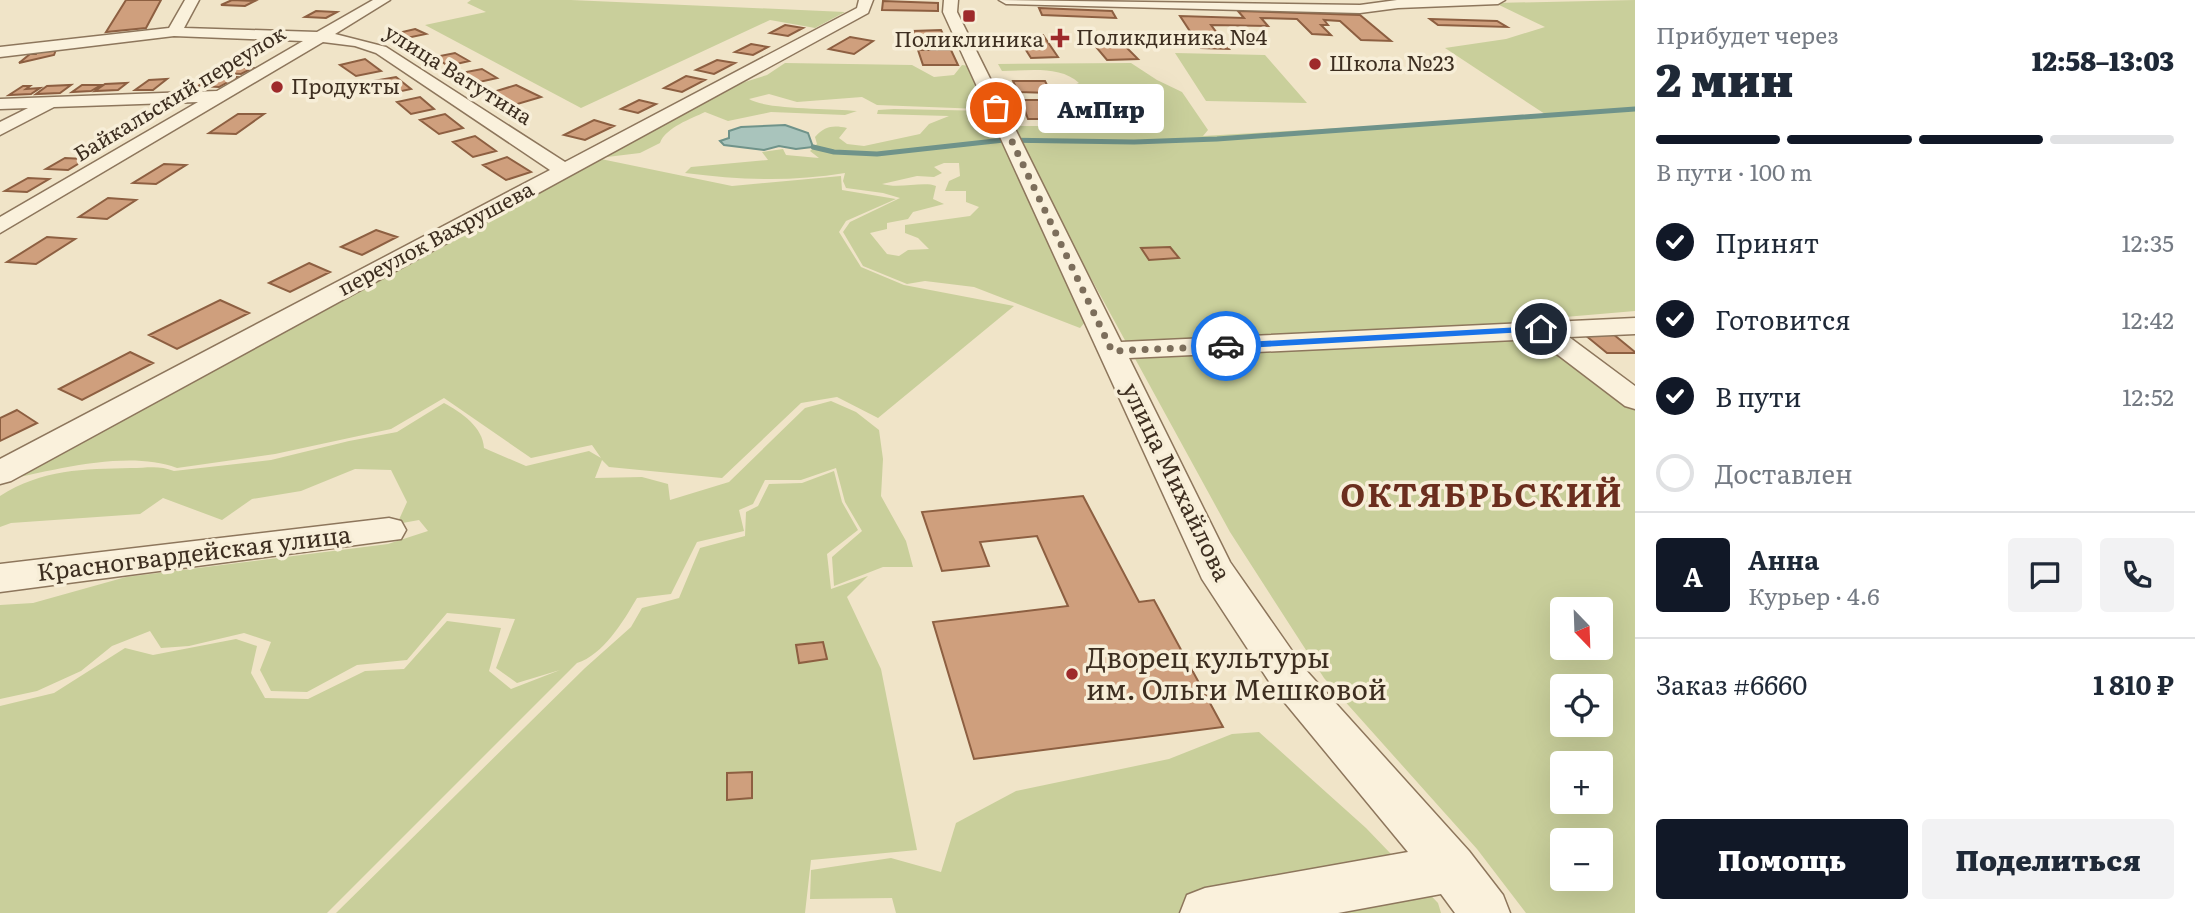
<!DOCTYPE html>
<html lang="ru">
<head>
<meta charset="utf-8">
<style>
  body { margin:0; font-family:Literata,serif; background:#f2f2f3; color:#1f2937; height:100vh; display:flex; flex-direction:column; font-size:26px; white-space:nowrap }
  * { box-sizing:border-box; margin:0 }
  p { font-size:23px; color:#747a83 }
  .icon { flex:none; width:38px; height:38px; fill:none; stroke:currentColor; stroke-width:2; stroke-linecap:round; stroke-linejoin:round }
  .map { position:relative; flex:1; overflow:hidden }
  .panel { display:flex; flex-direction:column; background:#fff; width:560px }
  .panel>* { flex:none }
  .needle { width:46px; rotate:157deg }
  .buttons { position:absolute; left:1550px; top:597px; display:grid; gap:14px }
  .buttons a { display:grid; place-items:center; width:63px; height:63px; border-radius:7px; background:#fff; box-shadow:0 7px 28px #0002; font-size:35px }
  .pin { position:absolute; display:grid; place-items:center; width:60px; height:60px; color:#fff; margin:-30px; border:4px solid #fff; border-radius:50%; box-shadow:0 2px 7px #0007 }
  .courier { position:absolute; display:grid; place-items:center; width:70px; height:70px; margin:-35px; border:5px solid #1a73e8; border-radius:50%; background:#fff; color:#222; box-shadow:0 2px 9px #0007 }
  .bubble { position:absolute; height:49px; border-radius:7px; background:#fff; box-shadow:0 7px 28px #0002; font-size:23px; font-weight:800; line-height:49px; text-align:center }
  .overview em { font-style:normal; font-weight:800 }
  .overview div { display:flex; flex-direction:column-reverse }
  .overview { display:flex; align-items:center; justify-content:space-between; height:119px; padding:0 21px }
  h1 { font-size:46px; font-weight:800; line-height:52px }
  .bar { display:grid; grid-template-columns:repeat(4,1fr); gap:10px 7px; align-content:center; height:84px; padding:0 21px }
  .bar i { height:9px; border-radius:5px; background:#e0e1e3 }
  .bar .current { background:#111827 }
  .bar p { grid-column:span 4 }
  .line { display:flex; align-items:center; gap:18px; padding:0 21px; border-top:2px solid #e0e1e3 }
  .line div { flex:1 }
  .round { display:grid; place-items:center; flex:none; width:74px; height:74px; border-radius:7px; background:#f2f2f3 }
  ol { padding:0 21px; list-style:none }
  li { display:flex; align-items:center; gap:21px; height:77px }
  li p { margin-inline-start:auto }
  li .icon { padding:7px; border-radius:50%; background:#111827; color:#fff; stroke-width:4 }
  li:last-child { color:#747a83 }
  li i { width:38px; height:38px; border:4px solid #e0e1e3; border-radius:50% }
  .button { display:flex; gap:14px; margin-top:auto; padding:14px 21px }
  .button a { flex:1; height:80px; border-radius:7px; background:#111827; color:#fff; font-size:28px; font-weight:800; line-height:80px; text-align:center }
  .button a+a { background:#f2f2f3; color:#1f2937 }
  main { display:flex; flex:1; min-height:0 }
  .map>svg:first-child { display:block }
</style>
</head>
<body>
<main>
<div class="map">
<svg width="1635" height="913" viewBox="0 0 1635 913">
  <rect width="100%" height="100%" fill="#f0e4c8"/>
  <!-- green -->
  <path fill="#c9cf9b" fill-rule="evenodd" d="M 471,0 L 571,0 L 845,12 L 815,28 L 770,20 L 581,108 L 425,25 L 486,12 L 467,3 Z
    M 1635,0 L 1635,311 L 1517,321 L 1635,410 L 1635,913 L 1526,913 L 1477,849 L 1324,678 L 1230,532 L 1024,156 L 1010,126 L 1093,126 L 1090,102 L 1065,88 L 1079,83 C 1060,65 1026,71 1002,71 L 998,64 L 1131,63 L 1157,80 L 1182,92 L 1208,130 L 1203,136 L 1548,116 L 1445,48 L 1506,39 L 1545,27 L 1495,3 ZM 1563,609 L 1601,609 L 1601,648 L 1563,648 ZM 1563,686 L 1601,686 L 1601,724 L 1563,724 ZM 1563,763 L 1601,763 L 1601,802 L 1563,802 ZM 1563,840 L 1601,840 L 1601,878 L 1563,878 Z
    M 1175,53 L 1265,55 L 1307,103 L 1206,101 Z
    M 785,63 L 912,65 L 934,77 L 954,75 L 962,65 L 970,66 L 980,90 L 973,92 L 981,109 L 877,105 L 862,97 L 797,102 L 769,94 L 749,99 C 767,110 830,108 857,111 L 845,115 L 771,112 L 728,121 L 705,112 C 691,119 666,127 660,143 L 640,153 L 607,157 L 622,145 L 732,86 L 767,75 Z
    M 894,109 L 991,111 L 1086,321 L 1080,328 L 974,287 L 925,281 L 907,284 L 863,266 L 843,232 L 850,222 L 900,198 L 883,193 L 846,188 L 843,181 L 845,173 C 791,182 740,180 685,173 L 691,167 L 768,160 L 762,152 L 783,149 L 786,155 L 819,158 L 810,151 L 817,144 L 815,137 C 825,126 833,125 847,128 L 839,138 L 847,144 L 864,146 L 920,134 L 929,124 L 949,116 L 877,114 L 878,110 ZM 944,163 L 959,163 L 960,176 L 949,181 L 945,191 L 966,191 L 966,202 L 979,207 L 970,216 L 905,225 L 905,233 L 918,238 L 929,249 L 908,250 L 899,256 L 887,254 L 870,233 L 887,229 L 887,223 L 908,219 L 913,212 L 944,204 L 933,199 L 936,186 C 924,181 899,189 882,184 L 917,176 L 934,177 L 942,173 L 934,167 Z
    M 596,158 L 732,186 L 841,176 L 842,190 L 896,199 L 846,221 L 839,232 L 861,267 L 904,285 L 1014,306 L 878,418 L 837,397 L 801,403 L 722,478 L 609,467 L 602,460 L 595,478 L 642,477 L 668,484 L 670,500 L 729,482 L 805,408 L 831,401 L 856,412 L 879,430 L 883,459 L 881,496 L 906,541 L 913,567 L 883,567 L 834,586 L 832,557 L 862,531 L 845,502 L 836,468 L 801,480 L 765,480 L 753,504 L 739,510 L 744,531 L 697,542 L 671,594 L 637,598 C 623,622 603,655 577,663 L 327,913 L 0,913 L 0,706 L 54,693 L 125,648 L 153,655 L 236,639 L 257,646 L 251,673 L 265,698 L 308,699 L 365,671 L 404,669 L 447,621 L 501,628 L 489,671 L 511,689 L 560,670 L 517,683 L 496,668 L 515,619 L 447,613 L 407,660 L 357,665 L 307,692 L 271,691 L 260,670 L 271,642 L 244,633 L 189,646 L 161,648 L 150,631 L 112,646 L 81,671 L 37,691 L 0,699 L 0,605 L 33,603 L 126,577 L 388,544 L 428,531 L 419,520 L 397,524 L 407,502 L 391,470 L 355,469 L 301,491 L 252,499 L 222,520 L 163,498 L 140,514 L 11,523 L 0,527 L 0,496 C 42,469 84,469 131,468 C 147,468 159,465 174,471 L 271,460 L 349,441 L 397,432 L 444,403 C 461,412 483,427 484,448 L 526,466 L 589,451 L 601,458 L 592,445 L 531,458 L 444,398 L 391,429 L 275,454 L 177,468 C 126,449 52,471 0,481 Z
    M 834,471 L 842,502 L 858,530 L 827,554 L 831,589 L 868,576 L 847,597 L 881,669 L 917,850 L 811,860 L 805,913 L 336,913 L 585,668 L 631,627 L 642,608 L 679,598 L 700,548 L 745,536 L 746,512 L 758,506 L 769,484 L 802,483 Z
    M 1259,732 L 1366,828 L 1438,903 L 1441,913 L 896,913 L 892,898 L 810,899 L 811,870 L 891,858 L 941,872 L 956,823 L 1016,791 L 1169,759 L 1232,734 Z"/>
  <!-- water -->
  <path fill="#a9c4bc" stroke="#6f938a" stroke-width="2" d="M 785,125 L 808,133 L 813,147 L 796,149 L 779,146 L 764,150 L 724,145 L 720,141 L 729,138 L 729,131 L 741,127 Z"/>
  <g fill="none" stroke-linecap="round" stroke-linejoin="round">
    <!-- stream -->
    <path stroke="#6f938a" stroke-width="5" d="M 813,147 L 834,152 L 877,154 L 1004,140 L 1134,142 L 1217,139 L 1635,109"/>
  </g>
  <!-- building -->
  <path fill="#cf9f7d" stroke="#8d5f41" stroke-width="2" d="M 126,0 L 161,0 L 146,28 L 106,32 Z
    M 232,0 L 255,1 L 245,6 L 221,5 Z
    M 883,1 L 938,3 L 938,11 L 882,10 Z
    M 1039,8 L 1112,11 L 1116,18 L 1042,15 Z
    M 316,11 L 337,12 L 326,18 L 305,17 Z
    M 1238,11 L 1360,15 L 1391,41 L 1361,40 L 1340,21 L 1324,20 L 1328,25 L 1321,25 L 1331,35 L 1312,34 L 1297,19 L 1261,18 L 1268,26 L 1211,25 L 1229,49 L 1201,48 L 1180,16 L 1244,18 Z
    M 1430,19 L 1497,21 L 1507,27 L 1438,25 Z
    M 785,25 L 803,28 L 788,36 L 770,33 Z
    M 415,29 L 426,34 L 402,39 L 390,35 Z
    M 941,30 L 946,41 L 917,42 L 913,31 Z
    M 1043,35 L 1058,57 L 1031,58 L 1017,36 Z
    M 1086,35 L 1114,35 L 1138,59 L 1107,60 Z
    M 850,37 L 873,41 L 854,54 L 829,49 Z
    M 751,44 L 768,47 L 753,55 L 735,52 Z
    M 57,47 L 54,55 L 19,63 L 30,54 L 36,54 L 39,49 Z
    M 918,50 L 951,50 L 958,65 L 923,65 Z
    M 455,53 L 469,61 L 448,66 L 435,57 Z
    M 365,59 L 381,71 L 356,76 L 340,65 Z
    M 717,60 L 735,63 L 714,74 L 696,70 Z
    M 235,67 L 253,68 L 241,74 L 223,73 Z
    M 482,69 L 497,78 L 475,83 L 461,73 Z
    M 217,76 L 237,77 L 219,87 L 198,86 Z
    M 686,76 L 705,80 L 682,92 L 664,88 Z
    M 396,77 L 411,89 L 388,94 L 374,81 Z
    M 167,79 L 153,90 L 135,90 L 149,80 Z
    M 1013,81 L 1045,81 L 1051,93 L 1018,92 Z
    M 127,83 L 118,90 L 95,91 L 105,84 Z
    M 71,85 L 60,93 L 36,94 L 47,86 Z
    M 82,85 L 101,85 L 91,91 L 72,92 Z
    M 516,85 L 541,97 L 514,105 L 490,93 Z
    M 23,86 L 30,86 L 26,89 L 40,88 L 31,94 L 9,95 Z
    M 420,97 L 434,109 L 411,114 L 397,102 Z
    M 639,100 L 656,104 L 638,113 L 621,109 Z
    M 1021,100 L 1057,100 L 1066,119 L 1028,119 Z
    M 238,114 L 264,114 L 236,134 L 209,133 Z
    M 445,114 L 463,128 L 439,134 L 420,120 Z
    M 594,120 L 614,126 L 585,140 L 564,135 Z
    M 475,136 L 496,151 L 473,157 L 453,142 Z
    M 102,139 L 120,140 L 105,149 L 87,148 Z
    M 507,157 L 531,172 L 506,180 L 483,165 Z
    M 65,158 L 86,159 L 68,170 L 46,169 Z
    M 164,164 L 186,165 L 156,184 L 133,183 Z
    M 28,178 L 49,179 L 27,192 L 5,191 Z
    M 108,198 L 136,200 L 107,219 L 79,217 Z
    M 376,230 L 397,237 L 362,255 L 341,247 Z
    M 47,237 L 75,239 L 36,264 L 7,262 Z
    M 1170,247 L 1179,258 L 1149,260 L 1141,248 Z
    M 309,263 L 330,272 L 290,292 L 269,283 Z
    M 220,300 L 249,313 L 177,349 L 149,335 Z
    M 1613,334 L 1635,352 L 1635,353 L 1607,353 L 1585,335 Z
    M 130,352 L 153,363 L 82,400 L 59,389 Z
    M 17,410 L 37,423 L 0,441 L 0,418 Z
    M 1083,496 L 1139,602 L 1154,600 L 1223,727 L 974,759 L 933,622 L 1068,606 L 1037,536 L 980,542 L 989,566 L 942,571 L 922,512 Z
    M 823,642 L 827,659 L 799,663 L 796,645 Z
    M 752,772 L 752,798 L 727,800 L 727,773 Z"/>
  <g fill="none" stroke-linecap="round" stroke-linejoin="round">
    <!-- minor casing -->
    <g stroke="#8d765c" stroke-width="3">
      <path id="minor" d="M 185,0 L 199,0 L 184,28 L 317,32 L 373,0 L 390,0 L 335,34 L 386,47 L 565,162 L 857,8 L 859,0 L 873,0 L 868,13 L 11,481 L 0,484 L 0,459 L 550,170 L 376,53 L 355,46 L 323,42 L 0,233 L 0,217 L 198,102 L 54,107 L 0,135 L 0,122 L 28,108 L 0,109 L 0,99 L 217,91 L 303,41 L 174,36 L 0,57 L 0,47 L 169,28 Z
        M 944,0 L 958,0 L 957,12 L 1121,342 L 1635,318 L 1635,334 L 1569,337 L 1635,386 L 1635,409 L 1625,406 L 1537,339 L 1129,358 L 1230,562 L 1304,668 L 1469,851 L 1503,895 L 1510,913 L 1455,913 L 1441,894 L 1338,913 L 1180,913 L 1187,895 L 1205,888 L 1408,852 L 1276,692 L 1202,579 L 943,12 Z
        M 999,0 L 1360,5 L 1397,0 L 1505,0 L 1498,4 L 1398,8 L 1360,13 L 1006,4 Z
        M 389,518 L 401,521 L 406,530 L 401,539 L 0,592 L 0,564 Z"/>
    </g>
    <!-- minor -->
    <use href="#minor" fill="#faf1dc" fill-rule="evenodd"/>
  </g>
  <!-- route -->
  <path fill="#1a73e8" d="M 1541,326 L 1544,331 L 1226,349 L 1221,346 L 1226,343 Z"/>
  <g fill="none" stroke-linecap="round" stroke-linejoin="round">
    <!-- done -->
    <path stroke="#7c6e5b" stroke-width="7" stroke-dasharray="0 12.6" d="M 996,108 L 1112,351 L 1226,346"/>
  </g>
  <!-- markers -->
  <g fill="#9e2a2b" stroke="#f7eed8" stroke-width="2.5">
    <rect x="962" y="9" width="14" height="14" rx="3.5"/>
    <path d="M1056.5 27.5h7v7h7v7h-7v7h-7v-7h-7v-7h7z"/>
    <circle cx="1315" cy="64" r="7"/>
    <circle cx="277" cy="87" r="7"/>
    <circle cx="1072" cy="674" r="7"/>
  </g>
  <g text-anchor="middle" stroke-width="7" stroke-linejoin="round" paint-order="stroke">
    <!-- far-poi labels -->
    <g font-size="21" fill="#3d2e20" stroke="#f7eed8" text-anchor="start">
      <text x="1076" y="45">Поликдиника №4</text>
      <text x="969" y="47" text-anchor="middle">Поликлиника</text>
      <text x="1329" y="71">Школа №23</text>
      <text x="291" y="94">Продукты</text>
    </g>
    <!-- far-street labels -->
    <g font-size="21" fill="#3d2e20" stroke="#f7eed8">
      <text transform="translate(458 75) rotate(32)" y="7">улица Ватутина</text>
      <text transform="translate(180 94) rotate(-31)" y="7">Байкальский переулок</text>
      <text transform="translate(436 239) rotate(-28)" y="7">переулок Вахрушева</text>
    </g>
    <!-- street labels -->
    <g font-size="24" fill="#3d2e20" stroke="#f7eed8">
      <text transform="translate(1176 482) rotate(64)" y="8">улица Михайлова</text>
      <text transform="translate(194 554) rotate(-7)" y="8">Красногвардейская улица</text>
    </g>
    <!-- near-poi labels -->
    <g font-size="28" fill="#3d2e20" stroke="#f7eed8" text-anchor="start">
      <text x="1086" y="668">Дворец культуры<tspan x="1086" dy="32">им. Ольги Мешковой</tspan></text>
    </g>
    <!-- district labels -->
    <g font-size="32" font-weight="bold" letter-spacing="2" fill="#6b2e1e" stroke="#f7eed8">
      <text x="1482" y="507">ОКТЯБРЬСКИЙ</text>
    </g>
  </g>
</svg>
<div class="buttons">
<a><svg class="needle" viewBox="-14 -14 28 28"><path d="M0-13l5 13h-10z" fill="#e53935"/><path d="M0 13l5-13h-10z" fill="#747a83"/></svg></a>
<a><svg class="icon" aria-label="locate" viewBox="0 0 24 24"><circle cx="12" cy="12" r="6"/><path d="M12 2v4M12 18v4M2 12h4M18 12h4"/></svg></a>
<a>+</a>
<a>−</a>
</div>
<div class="pin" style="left:996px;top:108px;background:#ea580c"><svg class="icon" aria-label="bag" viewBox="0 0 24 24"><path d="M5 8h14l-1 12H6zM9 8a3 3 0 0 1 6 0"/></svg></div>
<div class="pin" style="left:1541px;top:329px;background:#1f2937"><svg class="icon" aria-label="home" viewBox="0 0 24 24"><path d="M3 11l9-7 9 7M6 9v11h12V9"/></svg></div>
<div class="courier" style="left:1226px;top:346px"><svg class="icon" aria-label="car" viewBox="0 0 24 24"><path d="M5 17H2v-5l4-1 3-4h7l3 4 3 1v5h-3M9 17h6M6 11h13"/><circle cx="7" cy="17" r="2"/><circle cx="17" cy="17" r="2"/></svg></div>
<div class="bubble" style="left:1038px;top:84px;width:126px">АмПир</div>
</div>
<section class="panel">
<div class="overview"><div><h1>2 мин</h1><p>Прибудет через</p></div><em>12:58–13:03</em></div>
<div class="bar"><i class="current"></i><i class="current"></i><i class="current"></i><i></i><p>В пути · 100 m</p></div>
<ol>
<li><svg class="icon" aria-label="check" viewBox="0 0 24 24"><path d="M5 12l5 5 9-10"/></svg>Принят<p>12:35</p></li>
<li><svg class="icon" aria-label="check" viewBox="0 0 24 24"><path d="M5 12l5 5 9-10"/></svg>Готовится<p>12:42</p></li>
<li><svg class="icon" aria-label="check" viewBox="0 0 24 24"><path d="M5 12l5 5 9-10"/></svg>В пути<p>12:52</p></li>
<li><i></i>Доставлен</li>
</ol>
<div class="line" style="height:126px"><b class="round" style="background:#111827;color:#fff">А</b><div><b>Анна</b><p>Курьер · 4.6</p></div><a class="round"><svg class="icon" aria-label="chat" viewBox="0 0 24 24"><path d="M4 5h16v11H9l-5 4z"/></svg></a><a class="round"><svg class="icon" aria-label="phone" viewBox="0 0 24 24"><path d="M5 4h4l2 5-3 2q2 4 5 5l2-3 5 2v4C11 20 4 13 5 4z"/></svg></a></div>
<div class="line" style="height:91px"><div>Заказ #6660</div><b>1 810 ₽</b></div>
<div class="button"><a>Помощь</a><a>Поделиться</a></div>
</section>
</main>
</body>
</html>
